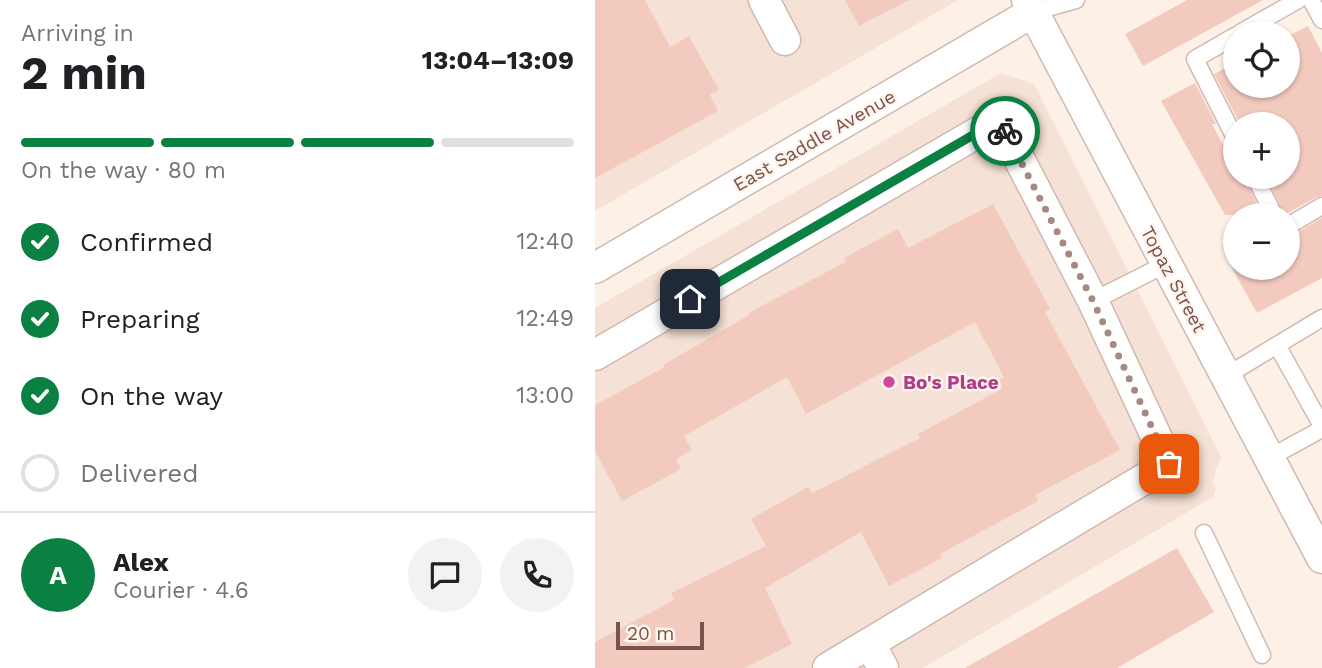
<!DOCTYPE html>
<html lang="en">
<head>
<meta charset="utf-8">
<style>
  body { margin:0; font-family:"Work Sans",sans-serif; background:#f2f2f2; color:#202124; height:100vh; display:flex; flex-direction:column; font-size:26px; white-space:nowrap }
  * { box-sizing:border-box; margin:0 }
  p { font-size:23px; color:#757577 }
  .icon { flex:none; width:38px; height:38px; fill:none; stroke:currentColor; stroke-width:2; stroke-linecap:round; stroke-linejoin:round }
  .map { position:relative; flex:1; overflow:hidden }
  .sheet { display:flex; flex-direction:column; background:#fff; width:595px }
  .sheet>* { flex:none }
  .buttons { position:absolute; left:628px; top:21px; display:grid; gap:14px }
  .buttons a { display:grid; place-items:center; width:77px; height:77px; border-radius:50%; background:#fff; box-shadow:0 2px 5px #0004; font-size:35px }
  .scale { position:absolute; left:21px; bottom:18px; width:88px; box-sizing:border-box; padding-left:7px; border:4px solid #77534b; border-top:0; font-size:19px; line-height:24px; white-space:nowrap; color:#77534b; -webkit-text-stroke:5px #fff5ee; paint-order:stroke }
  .pin { position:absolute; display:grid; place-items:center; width:60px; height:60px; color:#fff; margin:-30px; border-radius:14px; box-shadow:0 4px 10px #0006 }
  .courier { position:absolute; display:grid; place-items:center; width:70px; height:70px; margin:-35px; border:5px solid #0b8043; border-radius:50%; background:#fff; color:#222; box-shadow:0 2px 9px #0007 }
  .headline em { font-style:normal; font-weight:700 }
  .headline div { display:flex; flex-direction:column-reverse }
  .headline { display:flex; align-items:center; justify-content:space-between; height:119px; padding:0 21px }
  h1 { font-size:46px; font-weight:700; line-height:52px }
  .bar { display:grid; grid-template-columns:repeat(4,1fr); gap:10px 7px; align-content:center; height:84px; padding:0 21px }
  .bar i { height:9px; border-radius:5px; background:#e0e0e0 }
  .bar .selected { background:#0b8043 }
  .bar p { grid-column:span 4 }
  .line { display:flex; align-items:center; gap:18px; padding:0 21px; border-top:2px solid #e0e0e0 }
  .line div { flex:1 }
  .round { display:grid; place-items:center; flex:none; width:74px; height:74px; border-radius:37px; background:#f2f2f2 }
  ol { padding:0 21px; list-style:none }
  li { display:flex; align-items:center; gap:21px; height:77px }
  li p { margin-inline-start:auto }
  li .icon { padding:7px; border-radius:50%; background:#0b8043; color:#fff; stroke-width:4 }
  li:last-child { color:#757577 }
  li i { width:38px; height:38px; border:4px solid #e0e0e0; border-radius:50% }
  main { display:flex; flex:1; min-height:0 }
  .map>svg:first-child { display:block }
</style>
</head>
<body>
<main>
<section class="sheet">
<div class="headline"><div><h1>2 min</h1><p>Arriving in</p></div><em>13:04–13:09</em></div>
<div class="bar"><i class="selected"></i><i class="selected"></i><i class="selected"></i><i></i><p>On the way · 80 m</p></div>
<ol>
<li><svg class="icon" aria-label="check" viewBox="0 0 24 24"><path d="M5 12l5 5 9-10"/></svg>Confirmed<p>12:40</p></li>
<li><svg class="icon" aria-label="check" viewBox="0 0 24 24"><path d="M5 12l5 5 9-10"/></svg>Preparing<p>12:49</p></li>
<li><svg class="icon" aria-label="check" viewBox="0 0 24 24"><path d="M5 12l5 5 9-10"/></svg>On the way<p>13:00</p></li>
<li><i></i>Delivered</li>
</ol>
<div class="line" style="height:126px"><b class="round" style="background:#0b8043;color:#fff">A</b><div><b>Alex</b><p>Courier · 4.6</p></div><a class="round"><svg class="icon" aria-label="chat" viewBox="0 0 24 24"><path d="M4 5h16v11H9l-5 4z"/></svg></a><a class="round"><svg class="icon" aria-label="phone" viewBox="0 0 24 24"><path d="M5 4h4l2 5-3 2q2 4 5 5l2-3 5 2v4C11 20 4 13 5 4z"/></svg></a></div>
</section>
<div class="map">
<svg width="727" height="668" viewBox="0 0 727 668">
  <rect width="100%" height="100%" fill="#fdf1e7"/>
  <!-- residential -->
  <path fill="#f5e1d5" d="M 0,0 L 363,0 L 0,211 Z
    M 406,73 L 439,84 L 626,457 L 620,471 L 620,477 L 617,480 L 621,489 L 618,497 L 328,668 L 0,668 L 0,308 Z"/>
  <!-- building -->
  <path fill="#f3cabe" d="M 0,0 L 50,0 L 75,47 L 94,36 L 124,90 L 115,95 L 123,111 L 0,178 Z
    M 250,0 L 314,0 L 264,26 Z
    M 592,0 L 668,0 L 548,66 L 530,34 Z
    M 713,26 L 727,53 L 727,196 L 722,197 L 689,215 L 672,177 L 693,177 L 693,124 L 645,124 L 619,74 L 640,63 L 640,86 L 693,86 L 693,36 Z
    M 600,83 L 621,124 L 617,124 L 640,167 L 640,177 L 650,177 L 667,215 L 630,215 L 566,101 Z
    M 398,204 L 455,309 L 450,312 L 525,450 L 440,495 L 443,501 L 345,554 L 347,558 L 294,586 L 266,532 L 170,588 L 197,644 L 150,668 L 0,668 L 0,642 L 79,600 L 76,593 L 171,546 L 156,519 L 213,487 L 217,493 L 325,438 L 323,434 L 407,389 L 403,381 L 409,377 L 380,322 L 211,414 L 192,377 L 89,436 L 97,450 L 81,459 L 86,469 L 27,501 L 0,451 L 0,405 L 70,367 L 68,365 L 154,315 L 153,313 L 251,262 L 249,258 L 303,229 L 313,248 Z
    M 727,218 L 727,278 L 662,313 L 637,268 L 693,268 L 693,236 L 698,235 Z
    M 582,548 L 619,612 L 522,668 L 370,668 Z"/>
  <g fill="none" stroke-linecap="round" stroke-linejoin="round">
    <!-- service casing -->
    <g stroke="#d1b9af" stroke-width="19">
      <path id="service" d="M 716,0 L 727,20
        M 438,12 L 481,0
        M 645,33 L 703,0
        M 640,36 L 600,59 L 640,138
        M 660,177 L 679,215
        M 693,226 L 727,206
        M 498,301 L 571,264
        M 682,345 L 727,426
        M 631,376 L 727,318
        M 674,458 L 727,429
        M 609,533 L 667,655"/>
    </g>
    <!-- minor casing -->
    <g stroke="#d1b9af" stroke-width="33">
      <path id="minor" d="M 169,0 L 190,40
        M 432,0 L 727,558
        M 0,268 L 438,12
        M 0,355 L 404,120 L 498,301 L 574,464 L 233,668
        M 275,644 L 288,668"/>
    </g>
    <!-- service -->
    <use href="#service" stroke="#fff" stroke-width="16"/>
    <!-- minor -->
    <use href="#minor" stroke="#fff" stroke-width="30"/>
  </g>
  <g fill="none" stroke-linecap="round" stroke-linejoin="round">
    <!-- done -->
    <path stroke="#a68a82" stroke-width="7" stroke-dasharray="0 12.6" d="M 410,131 L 498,301 L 574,464"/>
    <!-- route -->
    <path stroke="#0b8043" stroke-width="9" d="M 95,299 L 404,120 L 410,131"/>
  </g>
  <!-- markers -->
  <circle fill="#d1479c" stroke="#fff5ee" stroke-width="2.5" cx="294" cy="382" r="7"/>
  <g text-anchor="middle" stroke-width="5" stroke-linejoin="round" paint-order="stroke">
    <!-- street labels -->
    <g font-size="19" fill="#77534b" stroke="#fff5ee">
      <text transform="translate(219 140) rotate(-30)" y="7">East Saddle Avenue</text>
      <text transform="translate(579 279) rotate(62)" y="7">Topaz Street</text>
    </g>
    <!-- hotel labels -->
    <g font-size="19" font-weight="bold" fill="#b23c85" stroke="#fff5ee" text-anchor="start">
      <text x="308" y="389">Bo's Place</text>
    </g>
  </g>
</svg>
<div class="buttons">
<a><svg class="icon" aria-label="locate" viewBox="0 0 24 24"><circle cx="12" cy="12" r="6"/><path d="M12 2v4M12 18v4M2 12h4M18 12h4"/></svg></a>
<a>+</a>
<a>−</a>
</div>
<div class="scale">20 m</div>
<div class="pin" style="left:574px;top:464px;background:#ea580c"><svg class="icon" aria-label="bag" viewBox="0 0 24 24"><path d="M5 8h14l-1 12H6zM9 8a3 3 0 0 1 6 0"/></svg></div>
<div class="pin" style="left:95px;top:299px;background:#1f2937"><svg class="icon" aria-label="home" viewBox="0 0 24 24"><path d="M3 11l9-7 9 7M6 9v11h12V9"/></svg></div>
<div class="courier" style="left:410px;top:131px"><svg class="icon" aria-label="bike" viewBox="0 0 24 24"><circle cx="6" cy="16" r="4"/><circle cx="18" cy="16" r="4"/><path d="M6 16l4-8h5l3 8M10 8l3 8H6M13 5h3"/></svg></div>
</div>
</main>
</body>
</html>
